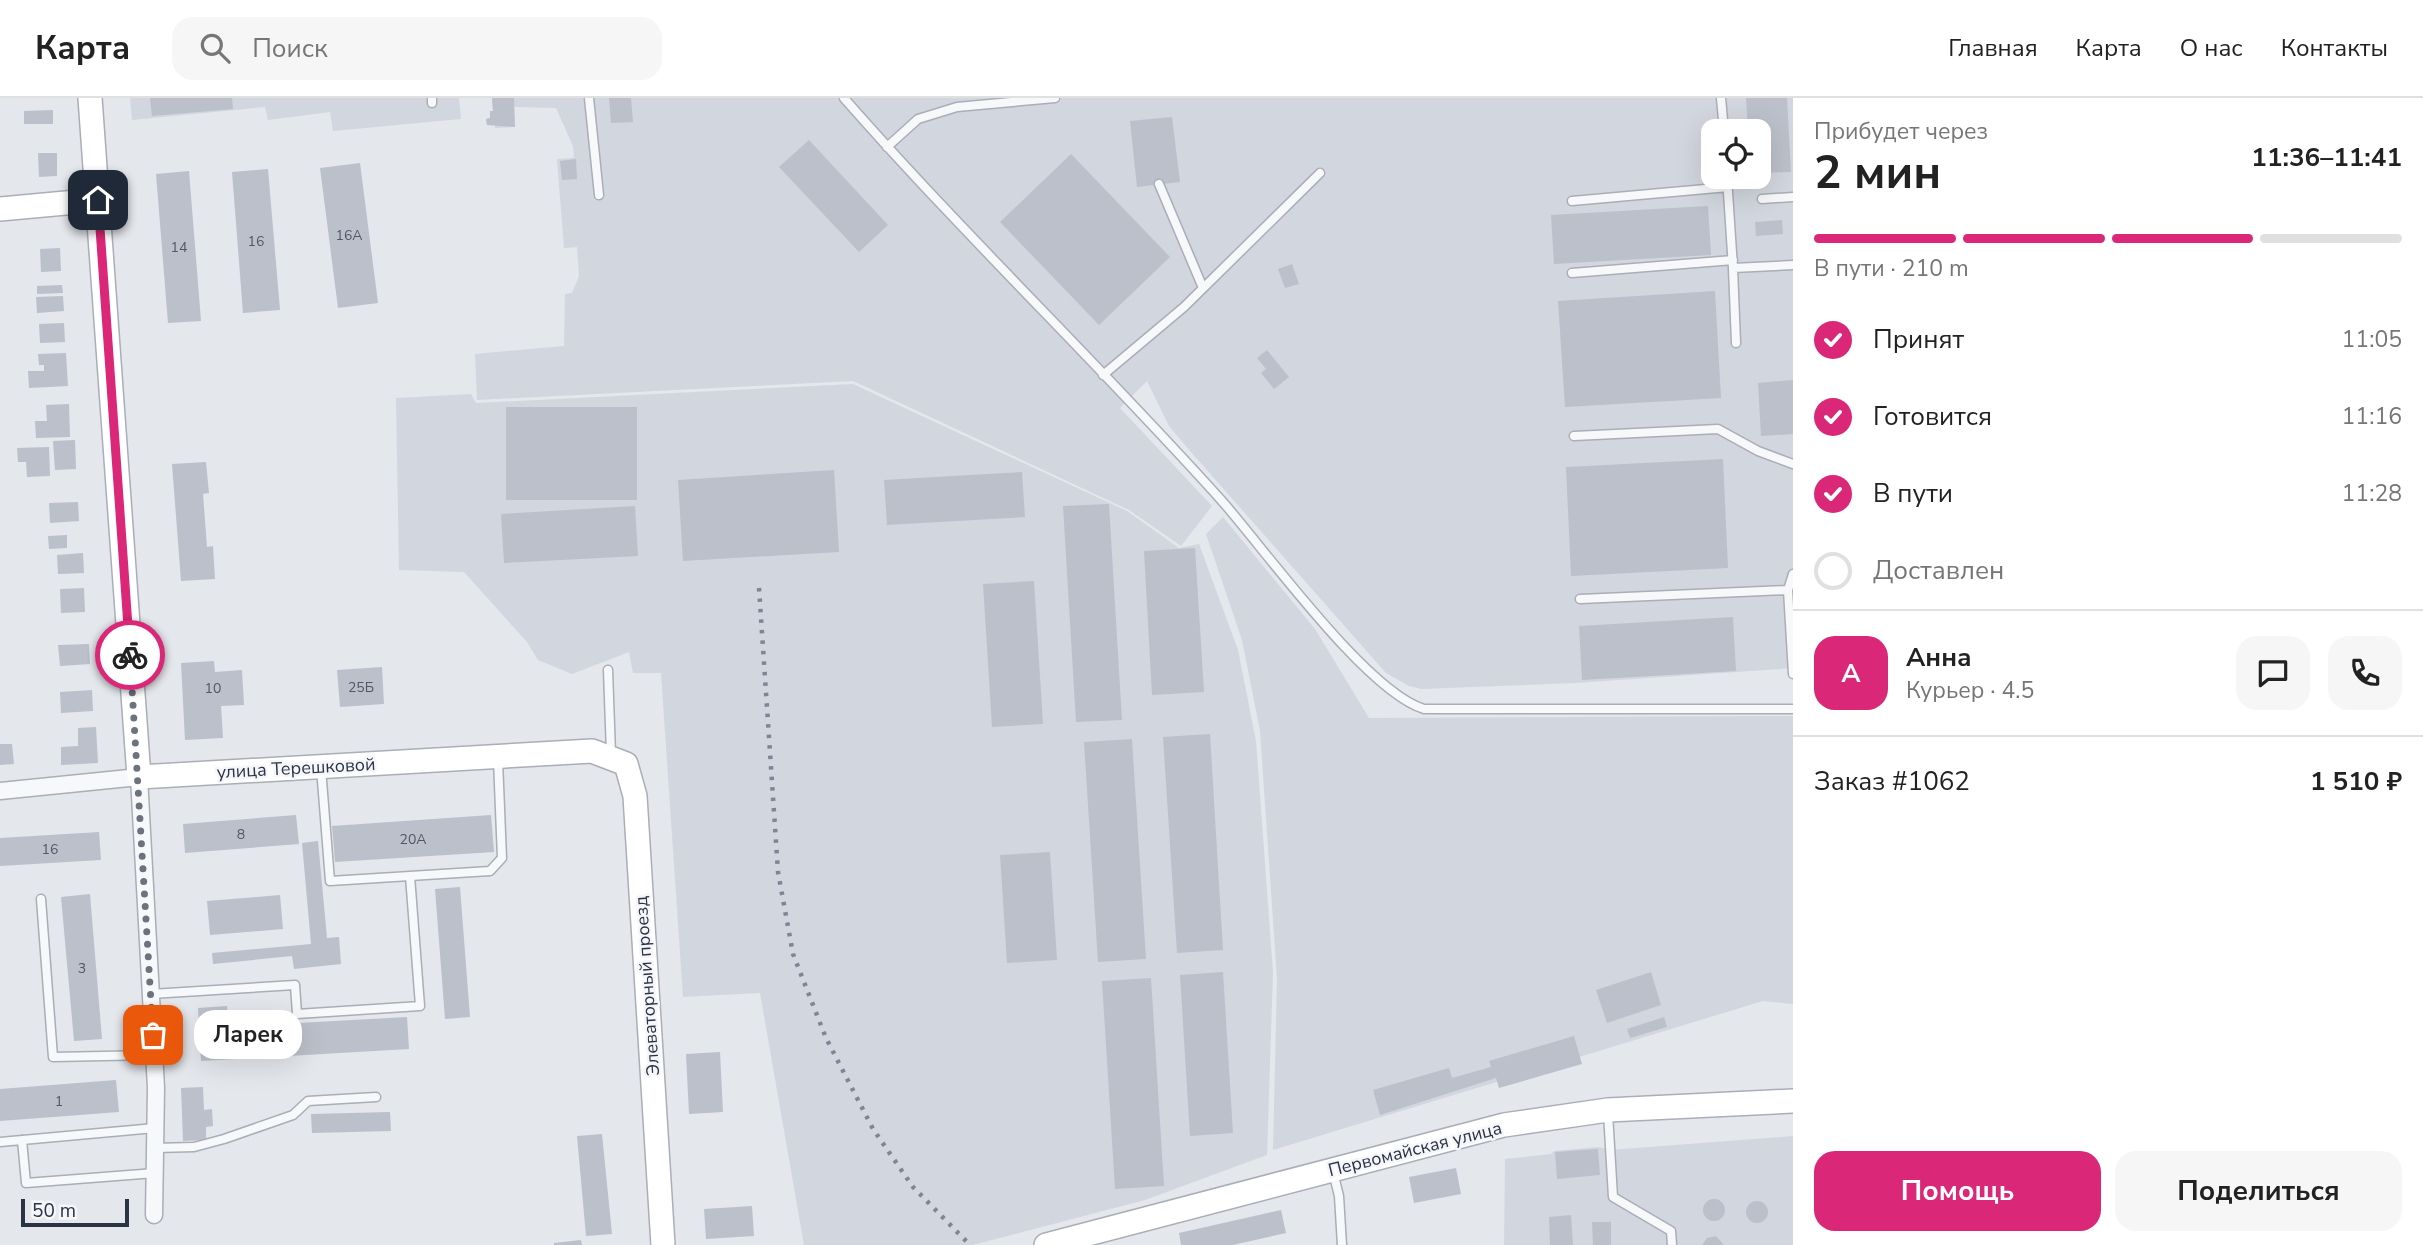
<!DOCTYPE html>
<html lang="ru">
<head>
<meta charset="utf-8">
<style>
  body { margin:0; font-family:"Nunito Sans",sans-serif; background:#f6f6f6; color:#222; height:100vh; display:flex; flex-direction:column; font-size:26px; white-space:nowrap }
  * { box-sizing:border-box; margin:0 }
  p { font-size:23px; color:#767676 }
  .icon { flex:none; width:38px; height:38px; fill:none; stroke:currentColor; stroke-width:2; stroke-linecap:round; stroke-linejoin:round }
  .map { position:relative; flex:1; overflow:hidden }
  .drawer { display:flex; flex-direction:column; background:#fff; width:630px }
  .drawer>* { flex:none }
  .controls { position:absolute; left:1701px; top:21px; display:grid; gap:14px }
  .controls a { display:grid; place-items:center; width:70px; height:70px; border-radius:14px; background:#fff; box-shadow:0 7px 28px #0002; font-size:35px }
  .scale { position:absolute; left:21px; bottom:18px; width:108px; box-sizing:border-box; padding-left:7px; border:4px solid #2b3445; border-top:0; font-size:19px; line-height:24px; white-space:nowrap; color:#2b3445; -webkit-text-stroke:5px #f4f6f9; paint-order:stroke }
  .pin { position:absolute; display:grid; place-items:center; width:60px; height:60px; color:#fff; margin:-30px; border-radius:14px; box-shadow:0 4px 10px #0006 }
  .courier { position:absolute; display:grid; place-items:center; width:70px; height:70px; margin:-35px; border:5px solid #db2777; border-radius:50%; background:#fff; color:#222; box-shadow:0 2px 9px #0007 }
  .bubble { position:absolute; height:49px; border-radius:21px; background:#fff; box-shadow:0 7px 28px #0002; font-size:23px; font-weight:700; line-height:49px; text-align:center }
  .headline em { font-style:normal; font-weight:700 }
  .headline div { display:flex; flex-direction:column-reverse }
  .headline { display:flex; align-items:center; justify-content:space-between; height:119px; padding:0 21px }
  h1 { font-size:46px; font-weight:700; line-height:52px }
  .bar { display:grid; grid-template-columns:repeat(4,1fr); gap:10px 7px; align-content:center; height:84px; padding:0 21px }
  .bar i { height:9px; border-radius:5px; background:#e0e0e0 }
  .bar .on { background:#db2777 }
  .bar p { grid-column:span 4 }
  .line { display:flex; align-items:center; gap:18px; padding:0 21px; border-top:2px solid #e0e0e0 }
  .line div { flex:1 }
  .round { display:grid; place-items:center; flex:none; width:74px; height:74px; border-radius:21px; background:#f6f6f6 }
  ol { padding:0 21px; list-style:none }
  li { display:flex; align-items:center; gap:21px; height:77px }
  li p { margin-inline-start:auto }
  li .icon { padding:7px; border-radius:50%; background:#db2777; color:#fff; stroke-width:4 }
  li:last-child { color:#767676 }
  li i { width:38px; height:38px; border:4px solid #e0e0e0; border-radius:50% }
  .primary-button { display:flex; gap:14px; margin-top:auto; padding:14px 21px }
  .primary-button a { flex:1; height:80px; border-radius:21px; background:#db2777; color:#fff; font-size:28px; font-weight:700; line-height:80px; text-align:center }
  .primary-button a+a { background:#f6f6f6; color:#222 }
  header { display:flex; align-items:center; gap:42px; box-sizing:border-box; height:98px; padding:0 35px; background:#fff; border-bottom:2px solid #e0e0e0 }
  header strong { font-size:33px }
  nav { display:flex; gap:38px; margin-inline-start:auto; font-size:24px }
  .search { width:490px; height:63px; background:#f6f6f6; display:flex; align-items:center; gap:18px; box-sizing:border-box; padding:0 24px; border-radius:21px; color:#767676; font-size:26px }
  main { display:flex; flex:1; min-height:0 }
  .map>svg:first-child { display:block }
</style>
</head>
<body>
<header>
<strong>Карта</strong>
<div class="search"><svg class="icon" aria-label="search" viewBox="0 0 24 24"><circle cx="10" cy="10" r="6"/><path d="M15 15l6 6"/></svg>Поиск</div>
<nav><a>Главная</a><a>Карта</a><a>О нас</a><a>Контакты</a></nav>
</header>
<main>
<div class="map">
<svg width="1793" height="1147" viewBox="0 0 1793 1147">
  <rect width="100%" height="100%" fill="#e4e7ec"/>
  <!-- built -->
  <path fill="#d2d6de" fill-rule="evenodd" d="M 130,0 L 459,0 L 461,21 L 333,33 L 330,14 L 268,22 L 265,9 L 132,22 Z
    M 492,0 L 1793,0 L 1793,570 L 1575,585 L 1421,591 L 1409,588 L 1386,575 L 1191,354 L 1169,328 L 1147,283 L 1120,310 L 1212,408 L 1181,448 L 1129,412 L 853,283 L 477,302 L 475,256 L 564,248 L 565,196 L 572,195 L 579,178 L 577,149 L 564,150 L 557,61 L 574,60 L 573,48 L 556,10 L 514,9 L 515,29 L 495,30 L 495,27 L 487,27 L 486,21 L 490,20 L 493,13 ZM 1713,33 L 1759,33 L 1759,79 L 1713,79 Z
    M 853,286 L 1127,413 L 1179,450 L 1199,446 L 1238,552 L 1256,643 L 1273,874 L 1267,1057 L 1145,1102 L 973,1147 L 804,1147 L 760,895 L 683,899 L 661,575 L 633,575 L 629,554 L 572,576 L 538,562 L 527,544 L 464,474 L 399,472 L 396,300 L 471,296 L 476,305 Z
    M 1223,419 L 1315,531 L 1369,620 L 1793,618 L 1793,906 L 1763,903 L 1273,1052 L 1277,881 L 1260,633 L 1242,542 L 1206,436 Z
    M 1793,1038 L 1793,1147 L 1504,1147 L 1505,1061 L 1551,1056 L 1554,1053 L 1598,1049 L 1610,1052 Z"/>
  <!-- building -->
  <path fill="#bbc0ca" d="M 150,0 L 232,0 L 233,11 L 152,18 Z
    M 492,0 L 514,0 L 515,29 L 487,27 L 486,21 L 490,20 L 490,13 L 493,13 Z
    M 609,0 L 631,0 L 633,24 L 611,25 Z
    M 1746,0 L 1787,0 L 1791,74 L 1759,75 L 1759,33 L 1748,33 Z
    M 53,12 L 53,26 L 24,26 L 24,13 Z
    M 1172,19 L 1180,84 L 1137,89 L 1130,23 Z
    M 809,42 L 888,127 L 859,154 L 779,69 Z
    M 38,55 L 57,55 L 57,78 L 39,79 Z
    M 1071,56 L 1170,159 L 1099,227 L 1000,124 Z
    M 576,61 L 577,81 L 562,82 L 560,63 Z
    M 360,65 L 378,205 L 338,210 L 320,70 Z
    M 268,71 L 280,212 L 243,215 L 232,74 Z
    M 189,73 L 201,223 L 168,225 L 156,76 Z
    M 1708,108 L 1711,157 L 1554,166 L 1551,117 Z
    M 1782,122 L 1783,136 L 1756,138 L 1755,124 Z
    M 60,150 L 61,173 L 41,174 L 40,151 Z
    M 1292,166 L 1299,186 L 1285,190 L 1278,171 Z
    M 62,187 L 63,195 L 37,196 L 37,188 Z
    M 1715,193 L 1721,300 L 1565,309 L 1558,203 Z
    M 63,198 L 64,213 L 37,215 L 36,199 Z
    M 64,225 L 65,244 L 40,245 L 39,226 Z
    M 1267,252 L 1289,279 L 1274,291 L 1261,275 L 1266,271 L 1257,260 Z
    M 66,255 L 68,288 L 29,290 L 28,273 L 44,273 L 44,267 L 39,267 L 38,256 Z
    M 1793,282 L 1793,336 L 1761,338 L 1758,285 Z
    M 69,306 L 70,339 L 36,340 L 35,323 L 47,323 L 46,307 Z
    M 506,309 L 637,309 L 637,402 L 506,402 Z
    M 75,342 L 76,371 L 55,372 L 53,343 Z
    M 49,349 L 50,378 L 27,379 L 26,364 L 18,364 L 17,350 Z
    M 1723,361 L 1728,470 L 1571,478 L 1566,369 Z
    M 206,364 L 209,395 L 203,396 L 207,449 L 213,448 L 215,481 L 181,483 L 172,366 Z
    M 834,372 L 839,454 L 683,463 L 678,382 Z
    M 1022,374 L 1025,419 L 887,427 L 884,382 Z
    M 78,404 L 79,423 L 50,425 L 49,405 Z
    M 1109,406 L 1122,622 L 1076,624 L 1063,408 Z
    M 635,408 L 638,458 L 504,465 L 501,416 Z
    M 67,437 L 67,450 L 49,451 L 48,438 Z
    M 1195,450 L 1204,594 L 1152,597 L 1144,453 Z
    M 83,455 L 84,475 L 58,476 L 57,457 Z
    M 1034,483 L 1043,626 L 992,629 L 983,486 Z
    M 84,490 L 85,514 L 61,515 L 60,491 Z
    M 1733,519 L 1736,573 L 1582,582 L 1579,528 Z
    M 89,546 L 90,566 L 60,568 L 58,547 Z
    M 214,563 L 215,574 L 242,572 L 244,607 L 221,608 L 223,640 L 185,642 L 181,565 Z
    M 382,569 L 384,606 L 340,609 L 337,572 Z
    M 92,592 L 93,613 L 61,615 L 60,594 Z
    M 96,629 L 98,665 L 61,667 L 61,649 L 78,648 L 78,630 Z
    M 1210,636 L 1223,852 L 1177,855 L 1163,639 Z
    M 1132,641 L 1146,861 L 1098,864 L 1084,644 Z
    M 0,646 L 12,646 L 14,666 L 0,667 Z
    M 296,717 L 299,746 L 185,755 L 183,726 Z
    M 491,717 L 494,754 L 335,764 L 332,728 Z
    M 99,734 L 101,762 L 0,768 L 0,740 Z
    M 318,743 L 327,840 L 339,839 L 341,866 L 294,871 L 292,858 L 213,866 L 212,855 L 311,846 L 302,745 Z
    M 1050,754 L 1057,862 L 1007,865 L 1000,757 Z
    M 460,789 L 470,919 L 445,921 L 435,791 Z
    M 90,796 L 102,941 L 74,943 L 61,799 Z
    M 280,797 L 283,831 L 210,837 L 207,803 Z
    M 1223,874 L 1233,1035 L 1190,1038 L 1180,877 Z
    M 1651,874 L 1661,907 L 1607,925 L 1596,892 Z
    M 1151,880 L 1164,1088 L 1115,1091 L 1102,883 Z
    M 227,908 L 228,921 L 279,918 L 280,926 L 407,919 L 409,951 L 201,963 L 198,910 Z
    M 1664,919 L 1667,929 L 1630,940 L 1627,931 Z
    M 1574,938 L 1582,966 L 1499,990 L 1496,980 L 1380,1017 L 1373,992 L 1449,970 L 1452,980 L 1491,969 L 1489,963 Z
    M 720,954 L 723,1014 L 689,1016 L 686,956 Z
    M 116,982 L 119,1014 L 0,1023 L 0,991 Z
    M 203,989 L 204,1012 L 212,1011 L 213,1028 L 206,1029 L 206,1042 L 183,1043 L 181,990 Z
    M 390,1014 L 391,1033 L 312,1035 L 311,1016 Z
    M 602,1036 L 612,1136 L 586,1138 L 577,1038 Z
    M 1598,1051 L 1600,1077 L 1557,1081 L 1555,1054 Z
    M 1456,1070 L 1461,1096 L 1414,1105 L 1409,1079 Z
    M1703 1112a11 11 0 1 1 22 0a11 11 0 1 1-22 0Z
    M1746 1114a11 11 0 1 1 22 0a11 11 0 1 1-22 0Z
    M 752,1108 L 754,1138 L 706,1141 L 704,1111 Z
    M 1281,1112 L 1286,1135 L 1233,1147 L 1181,1147 L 1179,1135 Z
    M 1571,1117 L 1573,1147 L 1550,1147 L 1549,1119 Z
    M 1592,1124 L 1611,1124 L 1611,1147 L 1593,1147 Z
    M 1716,1138 L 1724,1147 L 1702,1147 L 1707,1140 Z
    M 581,1142 L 582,1147 L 554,1147 L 554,1145 Z"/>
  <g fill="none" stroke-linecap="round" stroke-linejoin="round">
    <!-- lane casing -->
    <g stroke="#a9aeb7" stroke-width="11">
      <path id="lane" d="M 432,0 L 432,5
        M 589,0 L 599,97
        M 844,0 C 966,139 1099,266 1222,403 C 1266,453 1367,594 1424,611 L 1793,611
        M 1721,0 L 1724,33
        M 887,49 L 918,21 L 957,9 L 1055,0
        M 1727,79 L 1733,170 L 1793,167
        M 1159,86 L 1203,190
        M 1762,101 L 1793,99
        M 1572,103 L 1728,89
        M 1733,170 L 1736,245
        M 1572,175 L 1733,162
        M 1103,277 L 1184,209 L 1320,75
        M 1574,338 L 1718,331 L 1758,353 L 1793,366
        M 1793,476 L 1788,492 L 1793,576
        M 1580,501 L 1788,492
        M 608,572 L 611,656
        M 410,778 L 490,773 L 502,760 L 498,662
        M 41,801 L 53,959 L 154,957
        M 151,896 L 295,887 L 297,916 L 420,908 L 410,778 L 330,783 L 321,670
        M 1608,1015 L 1613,1099 L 1671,1133 L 1672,1147
        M 22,1042 L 26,1085 L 155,1075
        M 0,1044 L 155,1030
        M 155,1050 L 194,1049 L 224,1041 L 293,1017 L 308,1003 L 376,999
        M 1333,1074 L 1339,1098 L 1342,1147"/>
    </g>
    <!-- street casing -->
    <g stroke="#a9aeb7" stroke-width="19">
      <path id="street" d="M 0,693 L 139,679 L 156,990 L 154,1117"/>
    </g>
    <!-- secondary casing -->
    <g stroke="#a9aeb7" stroke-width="26">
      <path id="secondary" d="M 90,0 L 139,679 L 592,653 L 626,666 L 635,698 L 663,1147
        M 0,111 L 98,102
        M 1046,1147 L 1504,1027 L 1608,1012 L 1793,1003"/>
    </g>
    <!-- lane -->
    <use href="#lane" stroke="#f7f8fa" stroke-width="8"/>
    <!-- street -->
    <use href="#street" stroke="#f7f8fa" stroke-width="16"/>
    <!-- secondary -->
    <use href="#secondary" stroke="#fff" stroke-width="23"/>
    <!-- rail -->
    <path stroke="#7d8696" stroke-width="4.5" stroke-dasharray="3.5 7" stroke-linecap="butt" d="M 759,490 L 778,774 L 793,856 L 826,940 L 873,1031 L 913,1089 L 970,1147"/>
  </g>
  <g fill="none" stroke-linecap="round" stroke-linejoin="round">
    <!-- done -->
    <path stroke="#6c737f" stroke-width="7" stroke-dasharray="0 12.6" d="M 130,557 L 153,937"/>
    <!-- route -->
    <path stroke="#db2777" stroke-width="9" d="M 98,102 L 130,557"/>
  </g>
  <g text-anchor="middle" stroke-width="5" stroke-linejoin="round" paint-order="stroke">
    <!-- number labels -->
    <g font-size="14" fill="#4f5766">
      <text x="349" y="142">16А</text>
      <text x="256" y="148">16</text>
      <text x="179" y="154">14</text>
      <text x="361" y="594">25Б</text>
      <text x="213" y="595">10</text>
      <text x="241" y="741">8</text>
      <text x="413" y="746">20А</text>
      <text x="50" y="756">16</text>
      <text x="82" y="875">3</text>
      <text x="59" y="1008">1</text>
    </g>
    <!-- street labels -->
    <g font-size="18" fill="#2b3445" stroke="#f4f6f9">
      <text transform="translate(296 670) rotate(-3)" y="6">улица Терешковой</text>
      <text transform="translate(647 888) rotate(-94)" y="6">Элеваторный проезд</text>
      <text transform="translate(1415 1051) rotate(-14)" y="6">Первомайская улица</text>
    </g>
  </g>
</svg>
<div class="controls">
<a><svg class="icon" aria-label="locate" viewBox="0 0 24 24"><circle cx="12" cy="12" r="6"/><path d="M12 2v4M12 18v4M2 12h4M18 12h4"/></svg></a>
</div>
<div class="scale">50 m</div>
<div class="pin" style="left:153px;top:937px;background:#ea580c"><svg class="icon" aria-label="bag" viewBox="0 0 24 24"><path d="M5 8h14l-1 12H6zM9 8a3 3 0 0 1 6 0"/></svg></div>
<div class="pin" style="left:98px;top:102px;background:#1f2937"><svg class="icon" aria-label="home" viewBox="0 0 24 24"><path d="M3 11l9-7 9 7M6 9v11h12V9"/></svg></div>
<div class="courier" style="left:130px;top:557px"><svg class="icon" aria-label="bike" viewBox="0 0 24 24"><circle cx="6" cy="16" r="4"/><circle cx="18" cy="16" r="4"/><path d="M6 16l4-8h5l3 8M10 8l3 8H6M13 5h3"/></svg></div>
<div class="bubble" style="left:194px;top:912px;width:108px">Ларек</div>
</div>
<section class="drawer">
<div class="headline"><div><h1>2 мин</h1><p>Прибудет через</p></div><em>11:36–11:41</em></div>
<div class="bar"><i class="on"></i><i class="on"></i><i class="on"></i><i></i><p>В пути · 210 m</p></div>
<ol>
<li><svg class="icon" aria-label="check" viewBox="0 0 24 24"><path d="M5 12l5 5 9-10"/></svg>Принят<p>11:05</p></li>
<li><svg class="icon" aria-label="check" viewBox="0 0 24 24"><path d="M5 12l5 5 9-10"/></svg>Готовится<p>11:16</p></li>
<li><svg class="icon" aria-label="check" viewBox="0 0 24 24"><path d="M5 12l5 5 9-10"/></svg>В пути<p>11:28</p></li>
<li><i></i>Доставлен</li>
</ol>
<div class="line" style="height:126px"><b class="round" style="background:#db2777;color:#fff">А</b><div><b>Анна</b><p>Курьер · 4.5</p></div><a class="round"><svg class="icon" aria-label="chat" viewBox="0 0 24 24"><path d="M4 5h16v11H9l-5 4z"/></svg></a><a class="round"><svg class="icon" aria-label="phone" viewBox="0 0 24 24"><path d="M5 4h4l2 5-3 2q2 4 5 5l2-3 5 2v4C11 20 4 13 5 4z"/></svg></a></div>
<div class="line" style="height:91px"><div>Заказ #1062</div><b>1 510 ₽</b></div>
<div class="primary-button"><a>Помощь</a><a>Поделиться</a></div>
</section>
</main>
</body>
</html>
